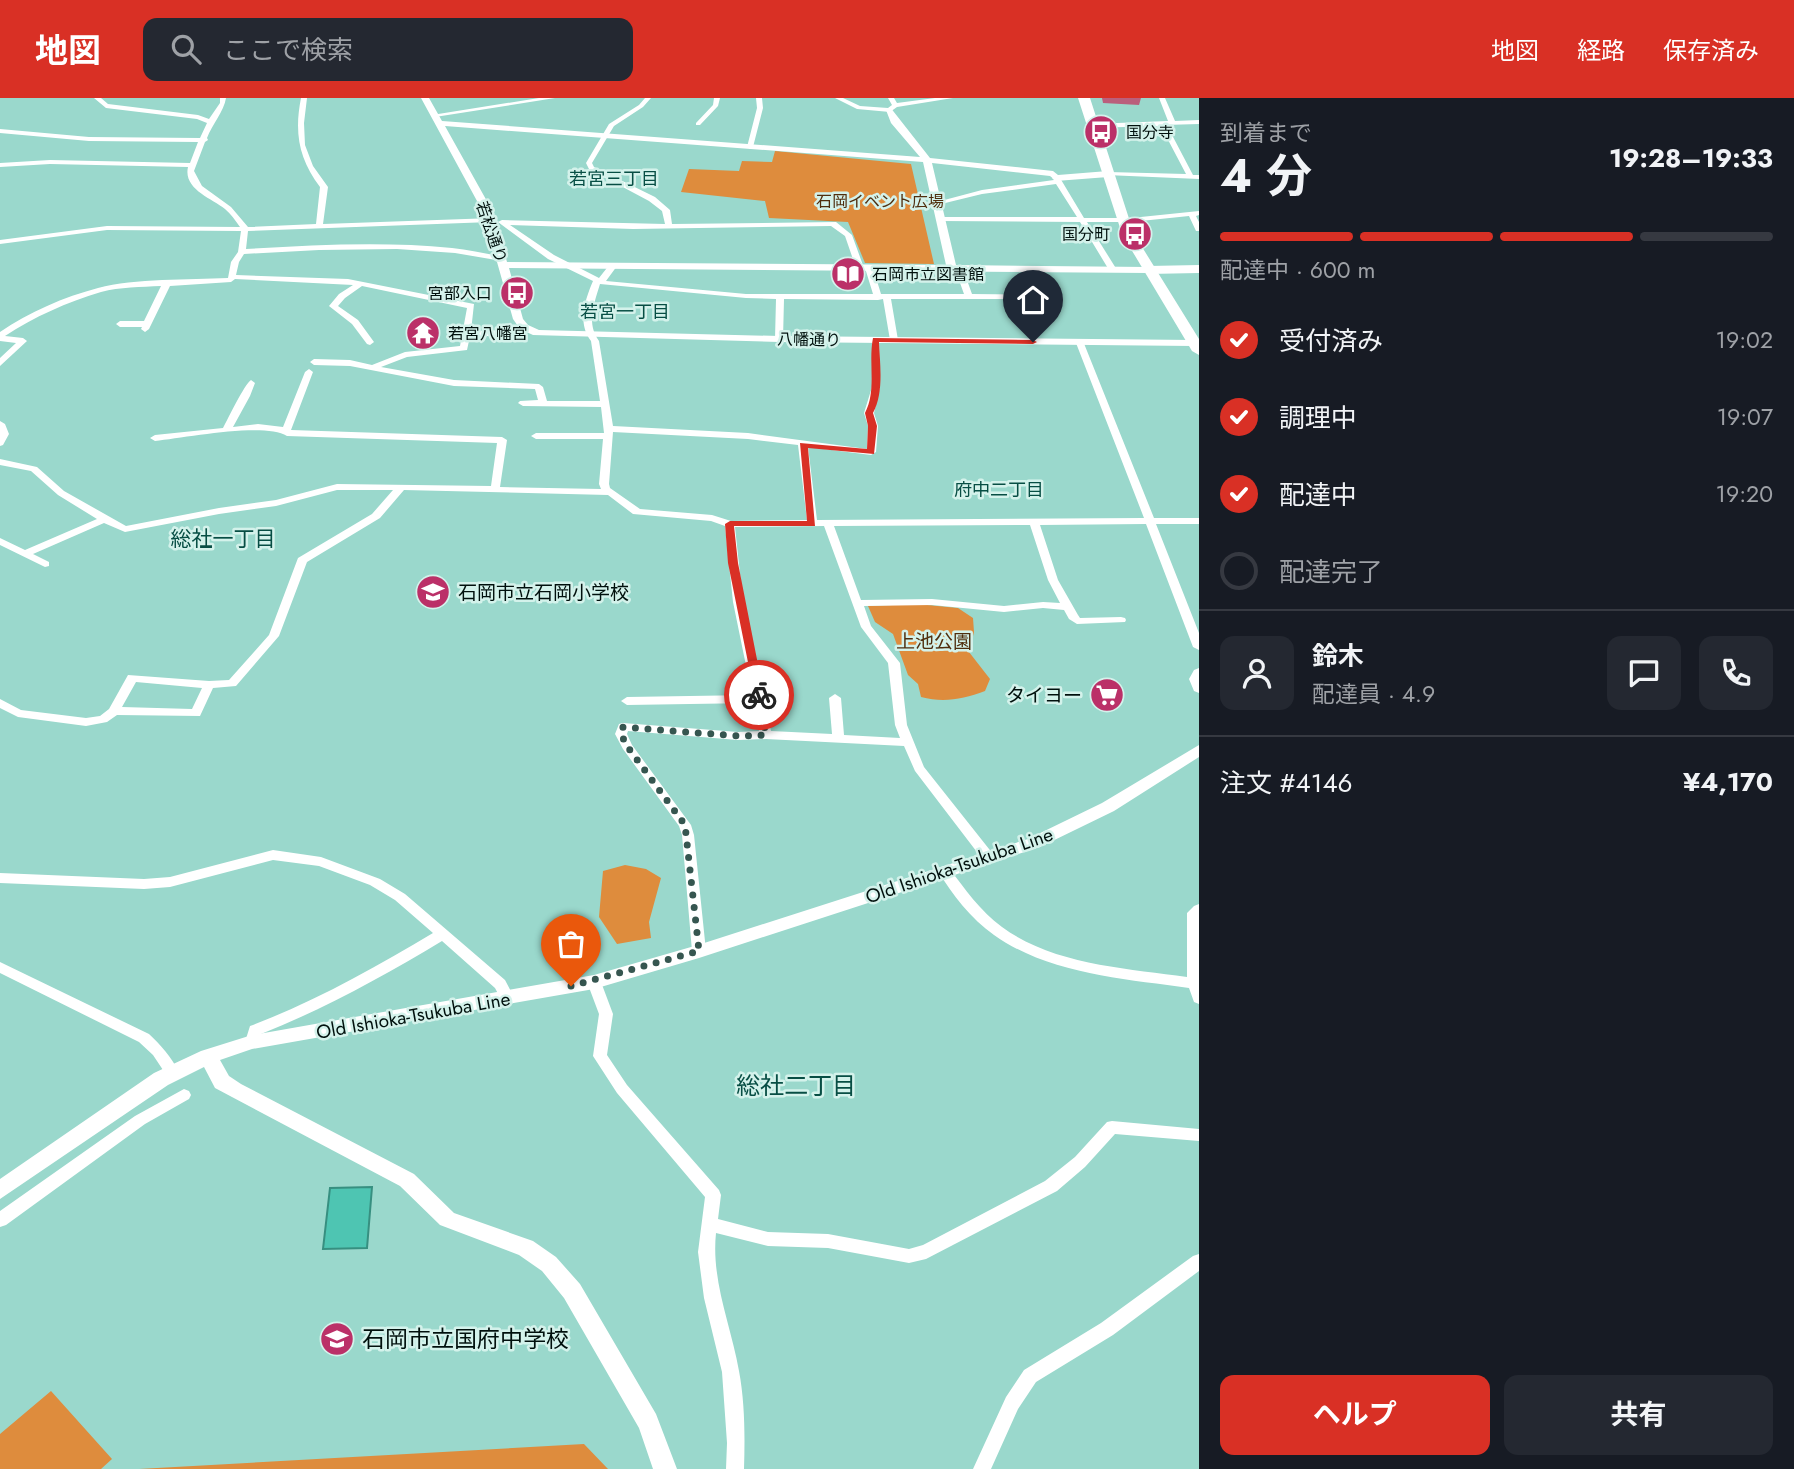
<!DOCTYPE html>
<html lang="ja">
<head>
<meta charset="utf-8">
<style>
  body { margin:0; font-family:Jost,"Noto Sans JP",sans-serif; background:#242831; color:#f1f3f6; height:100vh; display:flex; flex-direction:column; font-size:26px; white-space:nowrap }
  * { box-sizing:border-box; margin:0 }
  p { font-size:23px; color:#9ea1a6 }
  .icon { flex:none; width:38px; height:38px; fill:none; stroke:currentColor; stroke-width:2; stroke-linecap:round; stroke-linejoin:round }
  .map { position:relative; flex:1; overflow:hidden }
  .panel { display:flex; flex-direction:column; background:#171b24; width:595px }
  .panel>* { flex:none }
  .pin { position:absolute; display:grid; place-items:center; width:60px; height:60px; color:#fff; margin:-72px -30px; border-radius:50% 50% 50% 0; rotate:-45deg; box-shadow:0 0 7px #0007 }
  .pin .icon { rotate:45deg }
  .courier { position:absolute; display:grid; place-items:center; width:70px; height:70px; margin:-35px; border:5px solid #d93025; border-radius:50%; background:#fff; color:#222; box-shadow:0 2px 9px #0007 }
  .summary em { font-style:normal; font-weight:700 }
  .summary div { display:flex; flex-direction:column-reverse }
  .summary { display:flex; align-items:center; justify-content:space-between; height:119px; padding:0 21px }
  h1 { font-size:46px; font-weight:700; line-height:52px }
  .bar { display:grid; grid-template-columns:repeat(4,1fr); gap:10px 7px; align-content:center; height:84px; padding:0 21px }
  .bar i { height:9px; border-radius:5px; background:#363941 }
  .bar .on { background:#d93025 }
  .bar p { grid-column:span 4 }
  .line { display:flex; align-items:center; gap:18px; padding:0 21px; border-top:2px solid #363941 }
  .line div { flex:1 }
  .round { display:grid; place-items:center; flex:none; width:74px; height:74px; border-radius:14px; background:#242831 }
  ol { padding:0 21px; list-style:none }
  li { display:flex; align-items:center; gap:21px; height:77px }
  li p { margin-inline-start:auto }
  li .icon { padding:7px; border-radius:50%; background:#d93025; color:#fff; stroke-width:4 }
  li:last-child { color:#9ea1a6 }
  li i { width:38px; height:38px; border:4px solid #363941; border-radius:50% }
  .action { display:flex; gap:14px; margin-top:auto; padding:14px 21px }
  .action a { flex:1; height:80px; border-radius:14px; background:#d93025; color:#fff; font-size:28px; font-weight:700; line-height:80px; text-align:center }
  .action a+a { background:#242831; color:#f1f3f6 }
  header { display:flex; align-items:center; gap:42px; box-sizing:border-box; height:98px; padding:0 35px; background:#d93025; color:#fff }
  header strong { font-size:33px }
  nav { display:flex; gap:38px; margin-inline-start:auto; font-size:24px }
  .search { width:490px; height:63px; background:#242831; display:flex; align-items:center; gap:18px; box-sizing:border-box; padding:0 24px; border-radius:14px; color:#9ea1a6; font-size:26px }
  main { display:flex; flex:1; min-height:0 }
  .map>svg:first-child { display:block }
</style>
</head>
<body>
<header>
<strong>地図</strong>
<div class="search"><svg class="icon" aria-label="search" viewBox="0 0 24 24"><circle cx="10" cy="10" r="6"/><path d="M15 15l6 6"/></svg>ここで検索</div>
<nav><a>地図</a><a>経路</a><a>保存済み</a></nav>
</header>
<main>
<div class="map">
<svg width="1199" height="1371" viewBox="0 0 1199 1371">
  <rect width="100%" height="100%" fill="#9ad8cc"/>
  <!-- green -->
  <path fill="#de8c3d" d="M 775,53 L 911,66 L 934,166 L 865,165 L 848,124 L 769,120 L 765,103 L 681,94 L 689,71 L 739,73 L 742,63 L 772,64 Z
    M 917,506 L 958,510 L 973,520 L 974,534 L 969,554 L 990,581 L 985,593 C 963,601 944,605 921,599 L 918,586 L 908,577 L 893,536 L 875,524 L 868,508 Z
    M 625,767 L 646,771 L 661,780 L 649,824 L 651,840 L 617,846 L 599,819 L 603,773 Z
    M 51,1293 L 112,1361 L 101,1371 L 0,1371 L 0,1336 Z
    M 584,1346 L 608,1371 L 139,1371 Z"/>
  <!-- water -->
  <path fill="#4ec5b2" stroke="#378f80" stroke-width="2" d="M 372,1089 L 367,1150 L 323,1151 L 330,1090 Z"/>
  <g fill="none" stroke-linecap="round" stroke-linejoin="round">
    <!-- minor -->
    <path fill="#fff" fill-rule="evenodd" d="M 94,0 L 101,0 L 108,6 L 198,17 L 209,21 L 220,5 L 220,0 L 226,0 C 224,13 212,27 207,40 L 208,42 L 205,44 L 194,73 L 202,88 L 231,109 L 248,129 L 316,126 L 320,89 C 299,61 294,35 301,0 L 307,0 L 304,25 L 305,47 L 313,68 L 328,89 L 323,126 L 494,120 L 494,124 L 491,124 L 248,133 L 246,151 C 314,147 383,143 452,150 C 469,152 487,156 505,159 L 506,161 L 502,163 L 455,155 L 397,151 L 319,152 L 244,156 L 239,164 L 236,177 L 348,181 L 474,206 L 471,233 L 517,232 L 531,229 L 535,232 L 517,238 L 470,238 L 467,252 L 407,259 L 381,269 L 454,282 L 539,286 L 543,289 L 547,303 L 600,303 L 591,243 C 577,225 585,202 593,183 L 548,161 L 498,124 L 502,122 L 665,126 L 662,113 L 649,103 L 589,71 L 586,65 L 609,26 L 639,7 L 645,0 L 651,0 L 643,9 L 614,28 L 592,65 L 594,69 L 655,99 L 670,112 L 672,126 L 836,124 L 852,137 L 864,170 L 863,172 L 856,170 L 845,138 L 831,128 L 633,131 L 510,127 L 554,157 L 599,180 L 610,166 L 616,166 L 617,168 L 606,183 L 746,196 L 873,196 L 865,170 L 869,168 L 873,170 L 881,196 L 964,196 L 955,171 L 959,169 L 963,171 L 972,196 L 1057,197 L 1057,201 L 891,201 L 898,242 L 894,245 L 890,242 L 883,201 L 878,202 L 784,201 L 783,241 L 779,244 L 775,241 L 776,201 L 746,200 L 600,186 C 594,206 586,225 599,243 L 613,328 L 748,335 L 867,351 L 868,328 L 864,315 L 872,289 L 872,242 L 879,240 L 880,289 L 874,315 L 878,328 L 876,354 L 871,357 L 808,349 L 817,422 L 1144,420 L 1076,245 L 1083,243 L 1154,420 L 1199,420 L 1199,426 L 1156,426 L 1199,535 L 1199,552 L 1193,549 L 1146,426 L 1040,427 L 1058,482 L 1078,517 L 1080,520 L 1121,519 L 1125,520 L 1126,522 L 1125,524 L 1077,526 L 1069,521 L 1064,512 L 1043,510 L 1004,514 L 932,507 L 864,508 L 871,528 L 900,565 L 907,627 L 924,669 L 993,756 L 994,759 L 993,762 L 983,762 L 915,673 L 904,648 L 766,641 L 738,642 L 628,633 L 627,636 L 632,647 L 691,727 L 694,737 L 706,853 L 704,857 L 694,857 L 692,853 L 682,737 L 679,728 L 623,651 L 615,636 L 619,626 L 623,625 L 738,634 L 759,633 L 753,605 L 627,607 L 621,603 L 627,599 L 752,597 L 733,504 L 725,428 L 711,423 L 633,416 L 608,397 L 404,392 L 380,420 L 307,464 L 279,538 L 236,588 L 213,590 L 200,618 L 117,617 L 107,624 L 86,628 L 18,619 L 0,610 L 0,601 L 21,612 L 86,620 L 100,618 L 109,611 L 128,577 L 209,583 L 229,582 L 269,537 L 298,460 L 372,416 L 393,392 L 337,392 L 276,408 L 219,416 L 125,434 L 104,425 L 33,456 L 49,464 L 49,468 L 45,469 L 0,447 L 0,440 L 25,452 L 97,421 L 58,397 L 31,373 L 0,367 L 0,361 L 37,369 L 64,393 L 126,428 L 219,410 L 276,402 L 337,386 L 491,388 L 497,345 L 287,338 C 264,324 185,340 155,343 L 150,340 L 155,337 L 223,330 C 229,319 244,287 251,282 L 255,285 L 250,298 L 233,329 L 258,326 L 283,329 L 305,274 L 309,271 L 313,274 L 291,332 L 502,339 L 507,342 L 500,389 L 601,391 L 599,386 L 603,341 L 536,341 L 531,338 L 536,335 L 604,335 L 601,309 L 523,308 L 518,305 L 520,303 L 538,302 L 535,291 L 454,288 L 350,268 L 314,267 L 310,264 L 314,261 L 350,262 L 372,267 L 405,254 L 460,248 L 467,210 L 362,188 L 345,200 L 338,208 L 358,222 L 374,244 L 370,247 L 367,246 L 352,226 L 329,208 L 339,196 L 353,187 L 235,181 L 231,184 L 170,188 L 149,231 L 145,234 L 141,231 L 142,229 L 120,229 L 116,226 L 120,223 L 144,223 L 161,188 C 141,189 120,189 101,194 C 67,204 34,219 5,238 L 23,240 L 27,243 L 0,268 L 0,260 L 16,245 L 0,243 L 0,234 C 29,214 64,199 98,190 C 135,180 189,182 228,180 L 231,164 L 238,154 L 241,133 L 107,132 L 0,146 L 0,142 L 107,128 L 240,129 C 235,122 231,116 225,111 C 211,100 183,91 188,69 L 50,66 L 0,69 L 0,65 L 50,62 L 190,65 L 198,44 L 89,43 L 0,35 L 0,31 L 89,39 L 200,40 L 207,25 L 197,21 L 106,10 ZM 613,334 L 748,341 L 798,347 L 807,422 L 731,423 L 712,417 L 640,411 L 610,390 L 609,386 ZM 1030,427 L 1048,482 L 1060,505 L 1043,504 L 1004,508 L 932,501 L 861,502 L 834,428 ZM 824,428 L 861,529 L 888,565 L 895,627 L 900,640 L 844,637 L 841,600 L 835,596 L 829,600 L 832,636 L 771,633 L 743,504 L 735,429 ZM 136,584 L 202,590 L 192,611 L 122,609 Z
      M 539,0 L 555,0 L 435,19 L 432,17 Z
      M 714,0 L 720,0 L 718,8 L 700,27 L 696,27 L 696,25 L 713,7 Z
      M 756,0 L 762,0 L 763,10 L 753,49 L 750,51 L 747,49 L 757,10 Z
      M 835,0 L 843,0 L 860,8 L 888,10 L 892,7 L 888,0 L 894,0 L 897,5 L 935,0 L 953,0 L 897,9 L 890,14 L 857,11 Z
      M 1159,0 L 1165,0 L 1175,23 L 1199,22 L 1199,26 L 1164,27 L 1172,37 L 1193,77 L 1199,77 L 1199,81 L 1106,77 L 1104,76 L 1108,74 L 1186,76 L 1166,38 L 1157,28 L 1092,30 L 1089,28 L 1092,26 L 1168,23 Z
      M 1056,78 L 1060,80 L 1084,120 L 1131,120 L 1199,113 L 1199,117 L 1196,118 L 1199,124 L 1199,133 L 1196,133 L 1189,118 L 1131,124 L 1087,124 L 1117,172 L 1113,174 L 1109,172 L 1080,124 L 940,123 L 936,121 L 940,119 L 1077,119 L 1056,86 L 982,96 L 937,107 L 933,105 L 982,92 L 1054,82 L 1052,80 Z
      M 0,323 L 5,326 L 9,336 L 3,347 L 0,348 Z
      M 273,752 L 321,759 L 380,781 L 405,796 L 505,882 L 515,901 L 513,905 L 508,907 L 503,905 L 495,890 L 442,843 C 384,878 324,911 261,936 L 257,948 L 252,950 L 247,948 L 245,944 L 250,928 C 314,904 374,870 433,835 L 395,802 L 370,787 L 319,768 L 273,762 L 170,789 L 144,791 L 0,785 L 0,775 L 144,781 L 170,779 Z
      M 944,768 L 949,770 C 965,791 980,813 1002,829 C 1054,867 1126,870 1187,879 L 1187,815 L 1194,808 L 1199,806 L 1199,906 L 1194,904 L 1189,890 C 1124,881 1049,876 994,837 C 971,821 952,796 938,773 L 939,770 Z
      M 0,864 L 149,936 C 161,947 171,959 179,974 L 177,978 L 172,980 L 167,978 L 153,957 L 139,944 L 0,875 Z
      M 594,879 L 599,880 L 601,884 L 613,916 L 607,957 L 627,987 L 719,1092 L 721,1097 L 718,1121 L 768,1134 L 828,1136 L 909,1151 L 923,1147 L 1045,1083 L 1075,1059 L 1107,1024 L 1112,1023 L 1199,1031 L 1199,1043 L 1115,1036 L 1085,1069 L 1057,1093 L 926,1161 L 909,1165 L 828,1150 L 768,1148 L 716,1135 C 711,1183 731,1227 739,1273 C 745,1305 745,1339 744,1371 L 726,1371 L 727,1345 L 722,1274 L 704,1200 L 698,1154 L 705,1099 L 617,995 L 593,958 L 599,916 L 587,884 L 589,880 Z
      M 184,991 L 189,993 L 191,997 L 189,1001 L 145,1026 L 6,1127 L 0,1129 L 0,1113 L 135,1018 Z
      M 1199,1156 L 1199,1173 L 1113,1237 L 1036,1284 L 1018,1311 L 991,1371 L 973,1371 L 1006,1299 L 1024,1272 L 1101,1225 L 1193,1158 Z"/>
    <!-- tertiary -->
    <path fill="#fff" fill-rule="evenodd" d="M 421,0 L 429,0 L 442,23 L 920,59 L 891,25 L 886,12 L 890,9 L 930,60 L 1053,73 L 1058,77 L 1108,73 L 1113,76 L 1108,79 L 1056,83 L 1050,78 L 932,65 L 956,167 L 1148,169 L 1153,172 L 1148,175 L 509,170 L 523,221 L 528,227 L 539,232 L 779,238 L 1194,242 L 1199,246 L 1194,248 L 779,244 L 533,237 L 520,231 L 513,221 L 483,114 ZM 445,28 L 923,64 L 946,167 L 507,164 L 493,114 Z
      M 1199,570 L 1199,595 L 1194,593 L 1189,581 L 1194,572 Z
      M 1199,647 L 1199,659 L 1114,713 L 1040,749 L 699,860 L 594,891 L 252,951 L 220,962 L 229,978 L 241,986 L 414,1076 L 454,1115 L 533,1143 L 556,1159 L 580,1186 L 656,1316 L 677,1371 L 653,1371 L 639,1330 L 564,1200 L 542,1173 L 519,1157 L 440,1127 L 400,1088 L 215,990 L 204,969 L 168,987 L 0,1101 L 0,1081 L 154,975 L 201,953 L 252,937 L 594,877 L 698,847 L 1028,741 L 1102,705 Z"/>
    <!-- primary -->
    <path fill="#fff" fill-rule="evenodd" d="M 1199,167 L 1199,175 L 1148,176 L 1142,172 L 1148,168 Z"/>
    <!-- trunk -->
    <path fill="#fff" fill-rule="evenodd" d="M 1078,0 L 1090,0 L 1134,136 L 1199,241 L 1199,257 L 1192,253 L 1122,136 Z"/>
  </g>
  <!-- wall -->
  <path fill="#ba5f7c" d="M 1102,0 L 1141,0 L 1139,7 L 1103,5 Z"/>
  <!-- route -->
  <path fill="#d93025" d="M 873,240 L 1033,242 L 1037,244 L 1033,246 L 879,244 C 880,267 884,295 873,315 L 877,328 L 874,356 L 808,350 L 815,428 L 734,428 L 738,465 L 764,597 L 755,599 L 728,465 L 725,426 L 730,423 L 807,423 L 800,345 L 867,351 L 868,328 L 865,315 C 877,292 868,265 873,240 Z"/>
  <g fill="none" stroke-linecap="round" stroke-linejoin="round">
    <!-- done -->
    <path stroke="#365650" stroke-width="7" stroke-dasharray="0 12.6" d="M 571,888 L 699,853 L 685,727 L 627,648 L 621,636 L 623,629 L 738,638 L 766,637 L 759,597"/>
  </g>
  <!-- icons -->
  <defs>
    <g id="bus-disc" transform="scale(1.75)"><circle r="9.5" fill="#bb3068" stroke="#d4f2eb"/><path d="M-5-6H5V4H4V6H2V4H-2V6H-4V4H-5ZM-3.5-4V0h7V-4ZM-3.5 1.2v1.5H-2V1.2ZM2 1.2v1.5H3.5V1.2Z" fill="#fff"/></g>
    <g id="library-disc" transform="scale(1.75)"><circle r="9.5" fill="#bb3068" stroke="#d4f2eb"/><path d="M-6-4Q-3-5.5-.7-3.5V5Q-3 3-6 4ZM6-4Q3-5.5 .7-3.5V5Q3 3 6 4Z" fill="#fff"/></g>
    <g id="temple-disc" transform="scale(1.75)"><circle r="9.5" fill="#bb3068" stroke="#d4f2eb"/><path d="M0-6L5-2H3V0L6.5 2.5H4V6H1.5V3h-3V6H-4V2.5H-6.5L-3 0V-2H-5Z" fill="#fff"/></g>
    <g id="school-disc" transform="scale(1.75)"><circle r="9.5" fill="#bb3068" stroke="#d4f2eb"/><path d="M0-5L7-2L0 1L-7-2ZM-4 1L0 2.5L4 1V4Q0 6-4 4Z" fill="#fff"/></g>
    <g id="supermarket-disc" transform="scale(1.75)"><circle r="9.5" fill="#bb3068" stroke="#d4f2eb"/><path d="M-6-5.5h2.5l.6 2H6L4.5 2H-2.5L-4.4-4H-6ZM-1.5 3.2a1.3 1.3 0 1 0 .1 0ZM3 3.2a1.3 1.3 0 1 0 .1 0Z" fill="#fff"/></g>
  </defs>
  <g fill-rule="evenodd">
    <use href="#bus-disc" x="1101" y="34"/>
    <use href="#bus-disc" x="1135" y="136"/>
    <use href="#library-disc" x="848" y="176"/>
    <use href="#bus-disc" x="517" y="195"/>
    <use href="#temple-disc" x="423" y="235"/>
    <use href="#school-disc" x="433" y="494"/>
    <use href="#supermarket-disc" x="1107" y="597"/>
    <use href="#school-disc" x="337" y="1241"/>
  </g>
  <g text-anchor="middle" stroke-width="5" stroke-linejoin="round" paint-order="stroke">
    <!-- far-poi labels -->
    <g font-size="16" fill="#00100d" stroke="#d4f2eb" text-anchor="start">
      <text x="1126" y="40">国分寺</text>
      <text x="1110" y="142" text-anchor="end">国分町</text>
      <text x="872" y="182">石岡市立図書館</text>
      <text x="492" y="201" text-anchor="end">宮部入口</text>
      <text x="448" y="241">若宮八幡宮</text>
    </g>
    <!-- far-park labels -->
    <g font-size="16" fill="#502e0e" stroke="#d4f2eb">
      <text x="880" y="109">石岡イベント広場</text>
    </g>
    <!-- far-street labels -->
    <g font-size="16" fill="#00100d" stroke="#d4f2eb">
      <text transform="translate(492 134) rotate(71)" y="6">若松通り</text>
      <text transform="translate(809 241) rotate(1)" y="6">八幡通り</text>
    </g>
    <!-- far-neighbourhood labels -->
    <g font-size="18" fill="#074e44" stroke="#d4f2eb">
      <text x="614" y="87">若宮三丁目</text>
      <text x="625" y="220">若宮一丁目</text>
      <text x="999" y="398">府中二丁目</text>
    </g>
    <!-- poi labels -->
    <g font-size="19" fill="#00100d" stroke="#d4f2eb" text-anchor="start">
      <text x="458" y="501">石岡市立石岡小学校</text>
      <text x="1082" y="604" text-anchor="end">タイヨー</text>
    </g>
    <!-- park labels -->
    <g font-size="19" fill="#502e0e" stroke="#d4f2eb">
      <text x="934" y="550">上池公園</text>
    </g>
    <!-- street labels -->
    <g font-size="19" fill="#00100d" stroke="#d4f2eb">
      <text transform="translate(959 767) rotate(-19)" y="7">Old Ishioka-Tsukuba Line</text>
      <text transform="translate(413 917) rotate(-10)" y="7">Old Ishioka-Tsukuba Line</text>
    </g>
    <!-- neighbourhood labels -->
    <g font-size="21" fill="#074e44" stroke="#d4f2eb">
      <text x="223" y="448">総社一丁目</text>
    </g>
    <!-- near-poi labels -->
    <g font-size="23" fill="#00100d" stroke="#d4f2eb" text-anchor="start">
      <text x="362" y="1249">石岡市立国府中学校</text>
    </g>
    <!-- near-neighbourhood labels -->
    <g font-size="24" fill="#074e44" stroke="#d4f2eb">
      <text x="796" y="996">総社二丁目</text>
    </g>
  </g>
</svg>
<div class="pin" style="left:571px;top:888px;background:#ea580c"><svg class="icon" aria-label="bag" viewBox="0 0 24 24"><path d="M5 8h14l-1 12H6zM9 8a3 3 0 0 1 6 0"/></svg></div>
<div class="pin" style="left:1033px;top:244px;background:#1f2937"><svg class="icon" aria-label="home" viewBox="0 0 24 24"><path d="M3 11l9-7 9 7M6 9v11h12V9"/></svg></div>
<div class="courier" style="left:759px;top:597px"><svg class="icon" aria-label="bike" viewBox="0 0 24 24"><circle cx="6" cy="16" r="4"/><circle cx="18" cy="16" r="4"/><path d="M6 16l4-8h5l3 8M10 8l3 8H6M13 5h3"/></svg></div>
</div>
<section class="panel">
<div class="summary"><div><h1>4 分</h1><p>到着まで</p></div><em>19:28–19:33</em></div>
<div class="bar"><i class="on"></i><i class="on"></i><i class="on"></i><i></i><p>配達中 · 600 m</p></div>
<ol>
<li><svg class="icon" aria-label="check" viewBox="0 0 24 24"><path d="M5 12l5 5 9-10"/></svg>受付済み<p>19:02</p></li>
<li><svg class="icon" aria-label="check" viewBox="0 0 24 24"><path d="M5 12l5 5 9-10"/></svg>調理中<p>19:07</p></li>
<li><svg class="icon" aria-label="check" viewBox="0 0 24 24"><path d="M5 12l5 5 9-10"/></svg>配達中<p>19:20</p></li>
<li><i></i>配達完了</li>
</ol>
<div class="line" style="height:126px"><a class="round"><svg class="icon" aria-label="person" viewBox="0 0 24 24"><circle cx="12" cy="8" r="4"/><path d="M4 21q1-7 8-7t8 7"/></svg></a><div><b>鈴木</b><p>配達員 · 4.9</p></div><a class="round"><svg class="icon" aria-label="chat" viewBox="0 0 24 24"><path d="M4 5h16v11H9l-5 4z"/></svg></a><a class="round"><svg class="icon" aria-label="phone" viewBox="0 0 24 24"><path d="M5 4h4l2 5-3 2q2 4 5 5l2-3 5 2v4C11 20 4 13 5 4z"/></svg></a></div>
<div class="line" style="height:91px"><div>注文 #4146</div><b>¥4,170</b></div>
<div class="action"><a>ヘルプ</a><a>共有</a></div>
</section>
</main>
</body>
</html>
